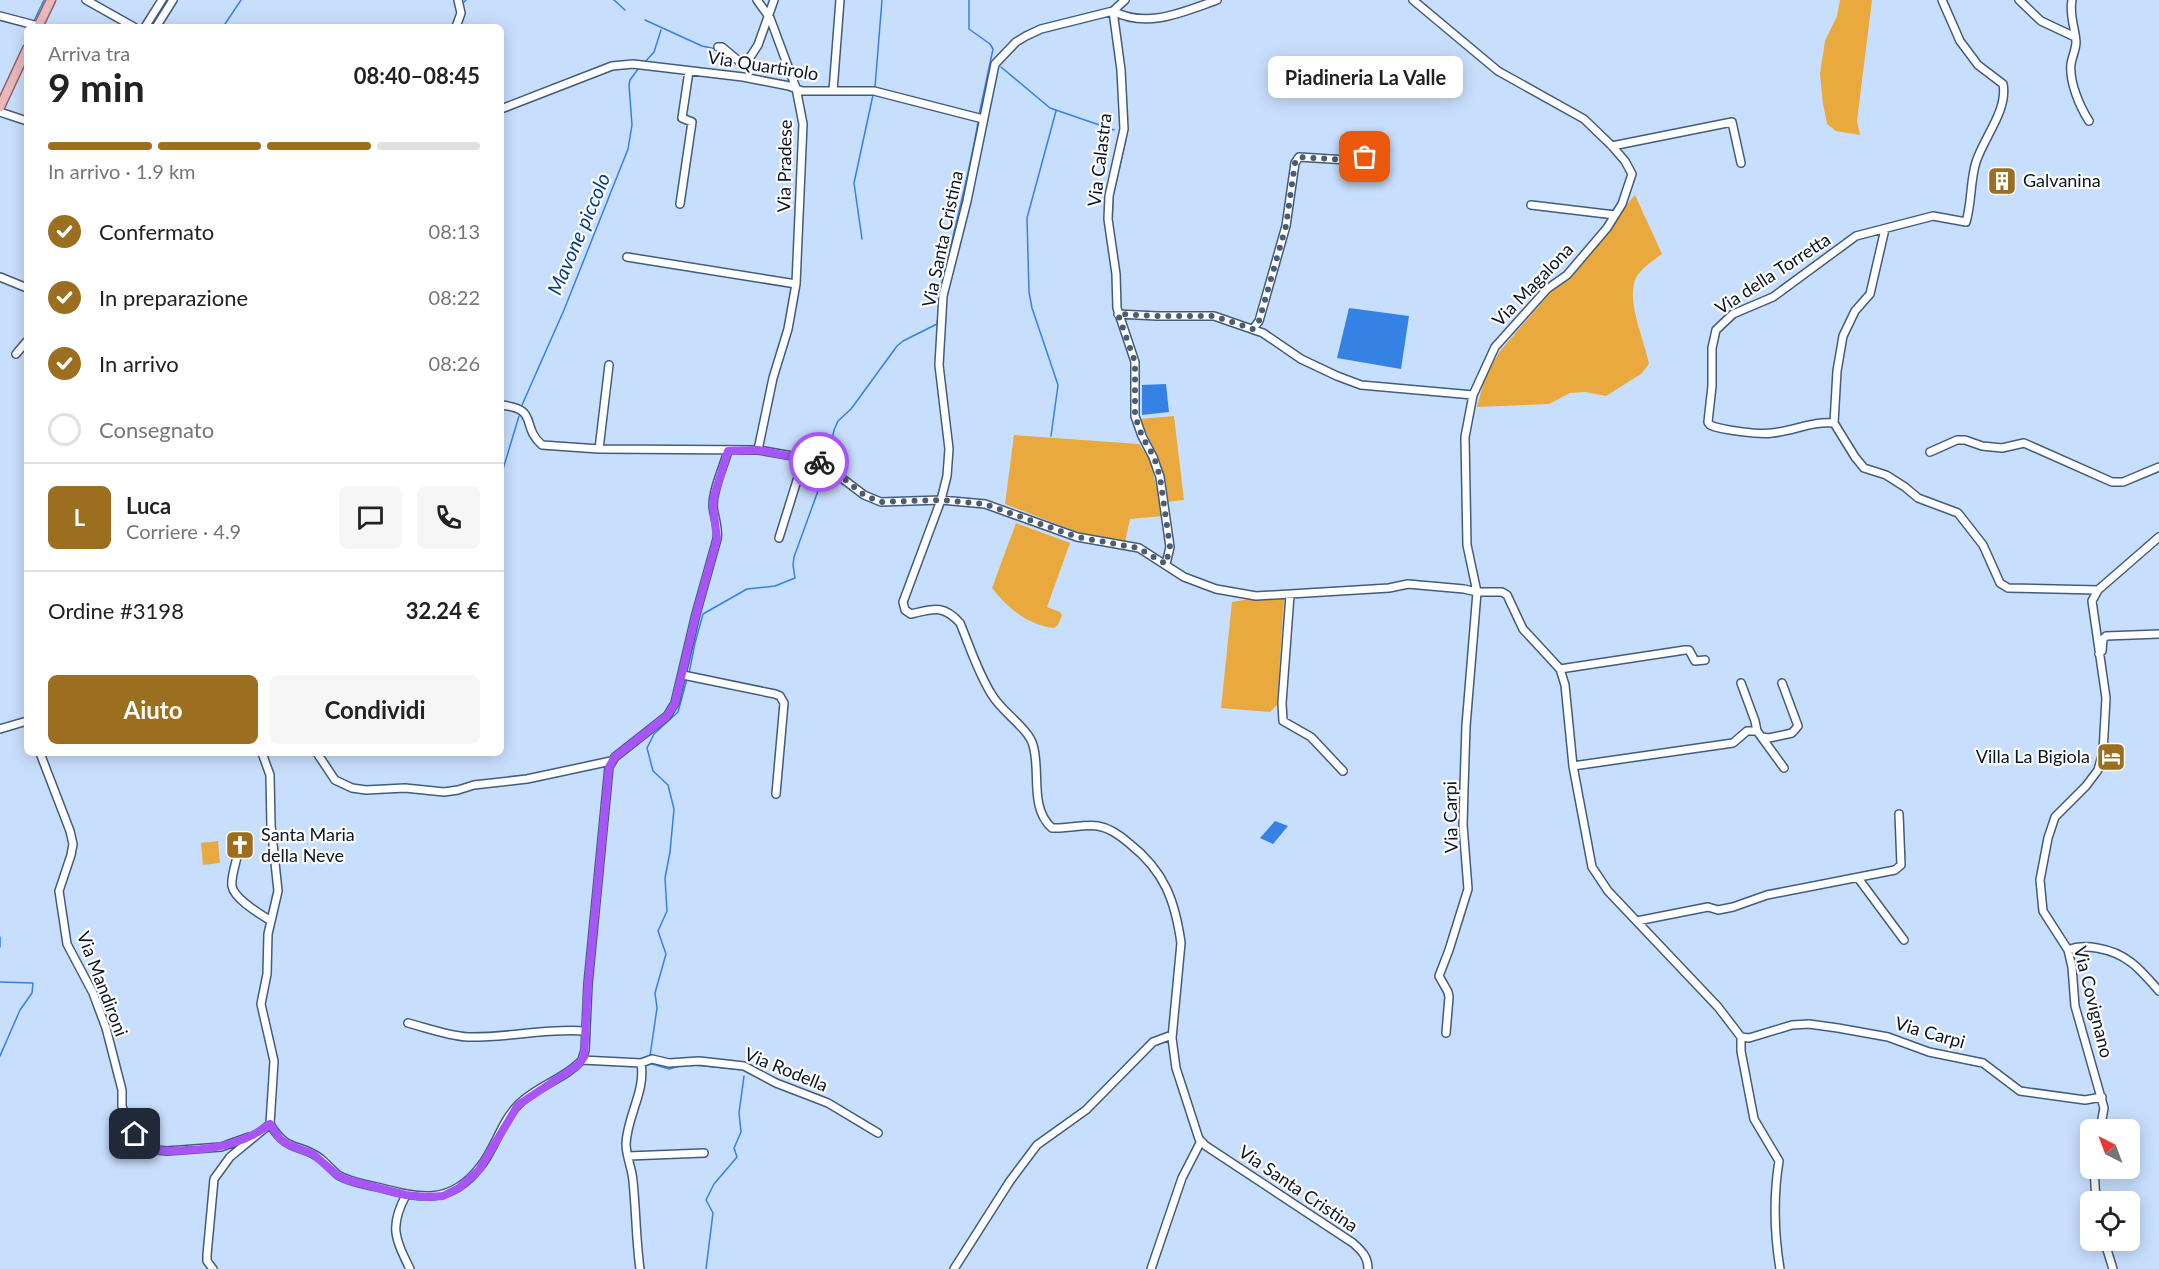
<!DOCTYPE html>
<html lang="it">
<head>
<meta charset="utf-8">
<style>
  body { margin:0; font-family:Lato,sans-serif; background:#f6f6f6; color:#222; height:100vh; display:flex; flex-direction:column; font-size:22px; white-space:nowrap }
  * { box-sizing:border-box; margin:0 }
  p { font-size:20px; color:#767676 }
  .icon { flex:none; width:33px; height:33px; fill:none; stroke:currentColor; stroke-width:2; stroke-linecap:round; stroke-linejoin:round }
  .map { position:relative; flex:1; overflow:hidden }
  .sheet { position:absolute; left:24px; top:24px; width:480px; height:732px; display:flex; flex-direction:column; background:#fff; border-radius:9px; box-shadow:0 3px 15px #0003 }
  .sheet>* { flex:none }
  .needle { width:39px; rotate:318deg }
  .controls { position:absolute; left:2080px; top:1119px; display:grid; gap:12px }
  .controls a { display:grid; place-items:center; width:60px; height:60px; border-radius:9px; background:#fff; box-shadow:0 3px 15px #0003; font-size:30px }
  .pin { position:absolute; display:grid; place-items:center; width:51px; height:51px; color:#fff; margin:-26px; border-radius:12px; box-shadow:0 3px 9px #0006 }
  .courier { position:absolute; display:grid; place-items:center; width:60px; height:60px; margin:-30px; border:4px solid #a855f7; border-radius:50%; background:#fff; color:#222; box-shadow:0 2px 8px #0007 }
  .bubble { position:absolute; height:42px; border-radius:9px; background:#fff; box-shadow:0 3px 15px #0003; font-size:20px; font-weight:700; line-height:42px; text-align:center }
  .head em { font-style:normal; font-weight:700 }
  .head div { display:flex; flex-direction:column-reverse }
  .head { display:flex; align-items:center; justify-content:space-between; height:102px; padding:0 24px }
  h1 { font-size:39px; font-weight:700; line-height:45px }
  .bar { display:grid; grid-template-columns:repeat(4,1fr); gap:9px 6px; align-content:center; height:72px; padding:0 24px }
  .bar i { height:8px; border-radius:4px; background:#e0e0e0 }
  .bar .on { background:#9c6e1f }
  .bar p { grid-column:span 4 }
  .line { display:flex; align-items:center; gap:15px; padding:0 24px; border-top:2px solid #e0e0e0 }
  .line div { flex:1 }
  .round { display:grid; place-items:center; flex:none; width:63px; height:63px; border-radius:9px; background:#f6f6f6 }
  ol { padding:0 24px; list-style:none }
  li { display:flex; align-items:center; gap:18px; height:66px }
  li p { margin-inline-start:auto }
  li .icon { padding:6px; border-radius:50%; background:#9c6e1f; color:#fff; stroke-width:4 }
  li:last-child { color:#767676 }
  li i { width:33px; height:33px; border:3px solid #e0e0e0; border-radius:50% }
  .primary-button { display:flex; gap:12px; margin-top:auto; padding:12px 24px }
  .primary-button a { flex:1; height:69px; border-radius:9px; background:#9c6e1f; color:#fff; font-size:24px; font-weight:700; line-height:69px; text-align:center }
  .primary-button a+a { background:#f6f6f6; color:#222 }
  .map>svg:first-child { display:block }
</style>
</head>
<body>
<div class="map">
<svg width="2159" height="1269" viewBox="0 0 2159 1269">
  <rect width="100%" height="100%" fill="#c7defc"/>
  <!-- green -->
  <path fill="#eaa93f" d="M 1840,0 L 1872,0 L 1857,121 L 1860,135 L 1836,131 L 1827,124 L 1823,104 L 1820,74 L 1825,41 L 1837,16 Z
    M 1635,195 L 1662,254 C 1654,260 1642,268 1637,276 C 1624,297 1645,341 1649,364 L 1641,374 L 1606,396 L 1585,392 L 1570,393 L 1549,404 L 1477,407 L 1485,377 L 1500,351 Z
    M 1174,416 L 1184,500 L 1166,502 L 1160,462 L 1140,419 Z
    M 1014,435 L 1139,444 L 1150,460 L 1163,516 L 1130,519 L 1125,542 L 1077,532 L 1005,504 Z
    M 1016,523 L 1070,543 L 1047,607 L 1060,612 L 1062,615 L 1058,625 L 1054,628 C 1027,625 1008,608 992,588 Z
    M 1249,599 L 1284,599 L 1277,705 L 1270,712 L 1221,708 L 1232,602 Z
    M 218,841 L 220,863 L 203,865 L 201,843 Z"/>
  <!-- water -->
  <path fill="#3582e4" d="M 1349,308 L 1409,316 L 1401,369 L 1337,358 Z
    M 1166,384 L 1169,412 L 1142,415 L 1142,385 Z
    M 1275,821 L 1288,826 L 1273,844 L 1260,838 Z"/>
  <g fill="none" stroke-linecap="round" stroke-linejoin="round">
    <!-- stream -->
    <path stroke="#3582e4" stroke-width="1.5" d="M 614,0 L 625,10
      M 969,0 L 969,29 L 990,44 L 993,49 L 979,115
      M 464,2 L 466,0
      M 773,14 L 778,0
      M 645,20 L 702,46 L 716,49
      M 34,21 L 44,0
      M 223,27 L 241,0
      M 644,63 L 654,52 L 661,30
      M 1001,67 L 1050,108 L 1114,130
      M 875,87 L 882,0
      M 1112,226 L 1113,196 L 1126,139
      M 862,239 L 854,183 L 873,95
      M 942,286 C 953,231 969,177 978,122
      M 1133,345 L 1137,358
      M 522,405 L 564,310 L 628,149 L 632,125 L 629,85 L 630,80 L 638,69
      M 1051,436 L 1058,385 L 1032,308 L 1029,292 L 1027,218 L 1056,111
      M 828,460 L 834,430 L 838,421 L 851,409 L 897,346 L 903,341 L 937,324 L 939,308
      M 501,476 L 519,416
      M 689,673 L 695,643 L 703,614 L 747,589 L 775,586 L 795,578 L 793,565 L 794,557 L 826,469
      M 0,937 L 0,947
      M 0,982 L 33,983 L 32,993 L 20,1010 L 0,1056
      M 650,1056 L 657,1008 L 655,993 L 666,954 L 658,931 L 667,911 L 665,878 L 670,852 L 674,809 L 668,785 L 653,771 L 647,748 L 654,734 L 678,712 L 687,679
      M 649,1063 L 669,1069 L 683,1065
      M 694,1065 L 735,1069
      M 706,1269 L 713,1213 L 706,1200 L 714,1184 L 737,1157 L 734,1148 L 741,1132 L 739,1113 L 744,1076"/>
    <!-- minor casing -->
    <g stroke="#435c7c" stroke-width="10">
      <path id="minor" d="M 86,0 L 134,27
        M 757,0 L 770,18 L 796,88 L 803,124 L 796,284 L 788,329 L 773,378 L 758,450
        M 1125,0 L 1113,11 L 1041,29 L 1026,36 L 1016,42 L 995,64 L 967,201 L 943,296 L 939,365 L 949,449 L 947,476 L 941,500 L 903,602 L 905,610 L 911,614 C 933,609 943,604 960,623 C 970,647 978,673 992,695 C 1002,712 1028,728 1033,745 C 1041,771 1029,808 1052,828 C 1067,829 1083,824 1098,826 C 1110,828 1121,836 1130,844 C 1164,871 1175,900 1181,943 L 1172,1038 L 1176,1068 L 1199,1139 L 1206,1146 L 1353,1243 C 1362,1251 1368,1257 1368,1269
        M 1413,0 L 1498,71 L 1584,119 L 1612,146 L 1625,161 L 1632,174 L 1622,204 L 1607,228 L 1567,275 L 1547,289 L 1495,347 L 1473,395 L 1465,437 L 1467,545 L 1477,592 L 1466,726 L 1464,788 L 1463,825 L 1468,889 L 1449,950 L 1439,976 L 1448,992 L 1449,997 L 1446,1033
        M 2019,0 L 2041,21 L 2075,37
        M 2072,0 C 2069,15 2075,27 2076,42 C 2076,49 2072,57 2071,64 C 2069,82 2080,107 2089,121
        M 1113,11 L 1121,70 L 1124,129 L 1109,196 L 1108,219 L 1116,274 L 1117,308 L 1135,362 L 1135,416 L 1142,436 L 1153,457 L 1160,477 L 1170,547 L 1166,564
        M 1113,11 C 1147,29 1183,12 1217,0
        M 0,16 L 38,26
        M 145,27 L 162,0
        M 156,27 L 173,0
        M 456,27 L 461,13 L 458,0
        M 718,47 L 722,47 L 740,62 L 747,62 L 758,45 L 774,0
        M 833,91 L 840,0
        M 501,109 L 612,66 L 633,64 L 743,77 L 789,86 L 802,91 L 874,91 L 983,119
        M 0,112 L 27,121
        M 1612,146 L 1732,122 L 1741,163
        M 680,204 L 692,122 L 682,118 L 689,71
        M 1531,205 L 1615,215
        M 1885,229 L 1870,294 L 1855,311 L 1843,336 L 1837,371 L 1834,423 L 1855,457 L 1864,468 L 1886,475 L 1905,487 L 1918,498 L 1958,513 L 1983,545 L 2000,583 L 2008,588 L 2098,590
        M 627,257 L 796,284
        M 0,277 L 27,288
        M 1118,314 L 1157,316 L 1214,316 L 1263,333 L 1301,359 L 1337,376 L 1361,385 L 1473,395
        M 1253,329 L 1259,321 L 1286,226 L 1295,163 L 1299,157 L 1347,160 L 1365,157
        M 16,354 L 27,341
        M 501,405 C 540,409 520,426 542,445 L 599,449 L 758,450 L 804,458 L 822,463 L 864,495 L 881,502 L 941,500 L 985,504 L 1077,537 L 1139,548 L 1184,577 L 1216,589 L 1256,596 L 1389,588 L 1408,584 L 1464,589 L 1477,592 L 1502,592 L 1507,595 L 1523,629 L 1560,669 L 1565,685 L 1573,766 L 1592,867 L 1608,891 L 1718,1007 L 1741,1037 L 1741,1051 L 1754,1119 L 1779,1161 C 1773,1198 1774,1232 1780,1269
        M 1834,423 C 1812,421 1793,431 1772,433 C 1760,435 1721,430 1710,425 L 1708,422 L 1712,386 L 1712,348 L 1716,330 L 1733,314 L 1773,297 L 1856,236 L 1933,216 L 1966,222 C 1972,202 1970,181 1976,162 C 1984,137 2008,110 2003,84 L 1978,65 L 1960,41 L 1942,0
        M 599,449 L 609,365
        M 1930,452 L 1957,440 L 1965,440 L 1982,446 L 2002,448 L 2024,443 L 2112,482 L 2123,482 L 2159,467
        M 779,538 L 804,458
        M 1290,595 L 1282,703 L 1283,721 L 1311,737 L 1343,771
        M 2099,654 L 2102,651 L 2103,639 L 2106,636 L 2159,634
        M 1560,669 L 1685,650 L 1689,650 L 1695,661 L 1705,660
        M 683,675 L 775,694 L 780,696 L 784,703 L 776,794
        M 1741,683 L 1755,721 L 1757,731
        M 0,729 L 27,721
        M 1762,737 L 1769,738 L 1792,733 L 1798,726 L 1782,683
        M 40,753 L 70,831 L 73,844 L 71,855 L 59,891 L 67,944 L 93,993 L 106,1028 L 122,1090 L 122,1106 L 127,1120 L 135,1134 L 146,1146 L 157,1150 L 167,1151 L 221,1147 L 249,1137
        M 317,753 L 335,780 L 352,788 L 366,790 L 405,788 L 444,792 L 458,790 L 474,785 L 527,779 L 611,761
        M 1573,766 L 1733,743 L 1747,731 L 1757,731 L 1784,768
        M 237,857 C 235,866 231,877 232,886 C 234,899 260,914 271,921
        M 1858,878 L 1904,940
        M 1637,921 L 1708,907 L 1718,910 L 1733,907 L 1767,895 L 1895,870 L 1901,865 L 1899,814
        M 2068,950 C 2078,946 2086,946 2097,948 C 2127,953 2140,969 2159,991
        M 408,1023 C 427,1028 448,1036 468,1037 C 507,1038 546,1028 585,1031
        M 1741,1037 L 1749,1038 L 1792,1025 L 1809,1024 L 1838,1028 L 1888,1037 L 1929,1052 L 1983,1063 L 2020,1091 L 2085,1100 L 2102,1097
        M 582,1060 L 641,1063 L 652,1059 L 669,1063 L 699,1061 L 744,1066 L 776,1083 L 828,1103 L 878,1133
        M 270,1124 C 288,1154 299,1142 321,1159 C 327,1164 332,1170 338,1175 C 349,1182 364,1184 377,1187 C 419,1198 450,1206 480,1167 C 495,1149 501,1122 518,1105 C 536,1086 565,1079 582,1060 L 585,1050 L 588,984 L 609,767 L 615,757 L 667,716 L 675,703 L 696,614 L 717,539 C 719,528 714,517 713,506 C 713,489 723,468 728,451
        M 2100,1130 L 2104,1108 L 2075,1006 L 2072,967 L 2068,950 L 2043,911 L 2040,880 L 2048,838 L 2055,817 L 2086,786 L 2098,770 L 2103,752 L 2106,698 L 2092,601 L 2098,590 L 2159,537
        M 628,1156 L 704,1153
        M 2094,1168 L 2096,1202
        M 406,1195 C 389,1227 395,1238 410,1269
        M 2104,1240 L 2113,1269
        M 213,1269 L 207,1261 L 207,1255 L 214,1179 L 230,1157 L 270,1124 L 274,1061 L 261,1004 L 267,974 L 268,934 L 278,891 L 271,825 L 270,775 L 262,753
        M 640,1269 C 636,1240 636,1210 633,1181 C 632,1168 626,1156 626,1144 C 627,1116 646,1091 641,1063
        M 954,1269 L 1010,1181 L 1037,1145 L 1086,1110 L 1153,1042 L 1172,1035
        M 1151,1269 L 1182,1178 L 1201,1141"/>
    </g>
    <!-- major casing -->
    <g stroke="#926068" stroke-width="11">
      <path id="major" d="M 38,27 L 51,0
        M 0,107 L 27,49"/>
    </g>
    <!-- minor -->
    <use href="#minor" stroke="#fff" stroke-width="7"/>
    <!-- major -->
    <use href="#major" stroke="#e9b8bb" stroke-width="8"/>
  </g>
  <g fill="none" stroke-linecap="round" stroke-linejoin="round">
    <!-- done -->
    <path stroke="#4d5c6f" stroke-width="6" stroke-dasharray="0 10.8" d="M 819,462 L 832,469 L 864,495 L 880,502 L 941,500 L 985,504 L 1077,537 L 1138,548 L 1166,564 L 1170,547 L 1160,477 L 1154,457 L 1142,436 L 1135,416 L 1135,362 L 1118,314 L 1157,316 L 1214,316 L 1253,329 L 1259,321 L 1286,226 L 1295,163 L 1299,157 L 1347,160 L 1365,157"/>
    <!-- route -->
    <path stroke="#a855f7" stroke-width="8" d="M 135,1134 C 142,1141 148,1148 158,1150 C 167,1152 177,1151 186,1150 C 217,1149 245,1143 270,1124 L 280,1139 L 289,1145 L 313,1154 L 337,1175 L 347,1180 L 406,1195 L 426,1197 L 443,1196 L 459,1188 L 479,1170 L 518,1105 L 578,1065 L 584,1057 L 588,984 L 609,767 L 615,757 L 667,716 L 675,703 L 696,614 L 717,539 L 713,506 L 714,496 L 728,451 L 758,450 L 819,462"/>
  </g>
  <!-- icons -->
  <defs>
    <g id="building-square" transform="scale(1.5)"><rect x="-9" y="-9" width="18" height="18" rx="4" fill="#9c6e1f" stroke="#fcfcfc"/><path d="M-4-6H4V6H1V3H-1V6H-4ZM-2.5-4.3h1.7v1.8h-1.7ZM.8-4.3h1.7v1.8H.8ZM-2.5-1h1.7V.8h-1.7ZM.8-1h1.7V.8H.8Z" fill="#fff"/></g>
    <g id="hotel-square" transform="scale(1.5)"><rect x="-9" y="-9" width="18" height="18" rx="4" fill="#9c6e1f" stroke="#fcfcfc"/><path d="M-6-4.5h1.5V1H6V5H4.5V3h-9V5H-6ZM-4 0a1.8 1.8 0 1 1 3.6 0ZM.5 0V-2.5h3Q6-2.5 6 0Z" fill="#fff"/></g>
    <g id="church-square" transform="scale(1.5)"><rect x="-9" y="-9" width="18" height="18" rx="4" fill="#9c6e1f" stroke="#fcfcfc"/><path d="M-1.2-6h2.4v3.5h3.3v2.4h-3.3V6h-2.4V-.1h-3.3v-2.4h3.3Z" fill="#fff"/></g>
  </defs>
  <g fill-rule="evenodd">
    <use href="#building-square" x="2002" y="181"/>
    <use href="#hotel-square" x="2111" y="757"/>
    <use href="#church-square" x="240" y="845"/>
  </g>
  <g text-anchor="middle" stroke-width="4.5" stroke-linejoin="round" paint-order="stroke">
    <!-- street labels -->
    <g font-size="18" fill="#0c1623" stroke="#fcfcfc">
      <text transform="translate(763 66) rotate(9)" y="6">Via Quartirolo</text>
      <text transform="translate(1100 160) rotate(-83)" y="6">Via Calastra</text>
      <text transform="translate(785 166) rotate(-89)" y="6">Via Pradese</text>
      <text transform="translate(943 239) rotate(-78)" y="6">Via Santa Cristina</text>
      <text transform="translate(1773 274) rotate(-33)" y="6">Via della Torretta</text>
      <text transform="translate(1533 285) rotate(-46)" y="6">Via Magalona</text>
      <text transform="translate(1451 817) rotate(-91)" y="6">Via Carpi</text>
      <text transform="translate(102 984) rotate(69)" y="6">Via Mandironi</text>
      <text transform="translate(2093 1002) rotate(76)" y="6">Via Covignano</text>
      <text transform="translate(1930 1033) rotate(16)" y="6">Via Carpi</text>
      <text transform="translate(786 1070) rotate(22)" y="6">Via Rodella</text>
      <text transform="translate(1298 1189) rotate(34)" y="6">Via Santa Cristina</text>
    </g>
    <!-- poi labels -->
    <g font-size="18" fill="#0c1623" stroke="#fcfcfc" text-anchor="start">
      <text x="2023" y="187">Galvanina</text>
      <text x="2090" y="763" text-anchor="end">Villa La Bigiola</text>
      <text x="261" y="841">Santa Maria<tspan x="261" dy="21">della Neve</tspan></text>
    </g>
    <!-- water labels -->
    <g font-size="20" font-style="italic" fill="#083e7c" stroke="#fcfcfc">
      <text transform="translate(579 234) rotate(-67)" y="7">Mavone piccolo</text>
    </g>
  </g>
</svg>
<div class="controls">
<a><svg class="needle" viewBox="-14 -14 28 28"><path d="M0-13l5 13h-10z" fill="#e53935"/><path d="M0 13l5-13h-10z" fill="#767676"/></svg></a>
<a><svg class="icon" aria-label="locate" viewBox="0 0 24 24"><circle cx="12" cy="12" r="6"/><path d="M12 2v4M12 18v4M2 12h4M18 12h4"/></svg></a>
</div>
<div class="pin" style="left:1365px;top:157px;background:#ea580c"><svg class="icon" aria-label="bag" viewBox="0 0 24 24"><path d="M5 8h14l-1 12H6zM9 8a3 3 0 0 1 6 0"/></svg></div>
<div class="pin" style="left:135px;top:1134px;background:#1f2937"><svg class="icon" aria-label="home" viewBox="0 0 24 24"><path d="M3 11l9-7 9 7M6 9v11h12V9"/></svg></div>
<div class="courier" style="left:819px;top:462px"><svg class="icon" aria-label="bike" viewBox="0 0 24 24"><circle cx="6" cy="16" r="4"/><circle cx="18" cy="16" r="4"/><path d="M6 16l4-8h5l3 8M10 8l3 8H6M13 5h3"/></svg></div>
<div class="bubble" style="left:1268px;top:56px;width:195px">Piadineria La Valle</div>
<section class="sheet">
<div class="head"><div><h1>9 min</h1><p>Arriva tra</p></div><em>08:40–08:45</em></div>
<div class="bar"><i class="on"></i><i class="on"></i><i class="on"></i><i></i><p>In arrivo · 1.9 km</p></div>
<ol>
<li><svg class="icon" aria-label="check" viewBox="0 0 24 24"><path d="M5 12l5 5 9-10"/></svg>Confermato<p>08:13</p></li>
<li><svg class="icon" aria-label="check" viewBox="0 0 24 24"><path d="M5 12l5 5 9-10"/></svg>In preparazione<p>08:22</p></li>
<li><svg class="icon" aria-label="check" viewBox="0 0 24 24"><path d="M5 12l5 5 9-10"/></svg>In arrivo<p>08:26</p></li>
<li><i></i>Consegnato</li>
</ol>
<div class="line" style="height:108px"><b class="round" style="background:#9c6e1f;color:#fff">L</b><div><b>Luca</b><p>Corriere · 4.9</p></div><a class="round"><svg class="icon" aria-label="chat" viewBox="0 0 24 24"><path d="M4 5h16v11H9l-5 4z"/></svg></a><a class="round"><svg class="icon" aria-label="phone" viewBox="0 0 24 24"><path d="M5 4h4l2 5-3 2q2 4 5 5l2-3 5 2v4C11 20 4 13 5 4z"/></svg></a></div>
<div class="line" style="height:78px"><div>Ordine #3198</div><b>32.24 €</b></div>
<div class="primary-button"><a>Aiuto</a><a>Condividi</a></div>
</section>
</div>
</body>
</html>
